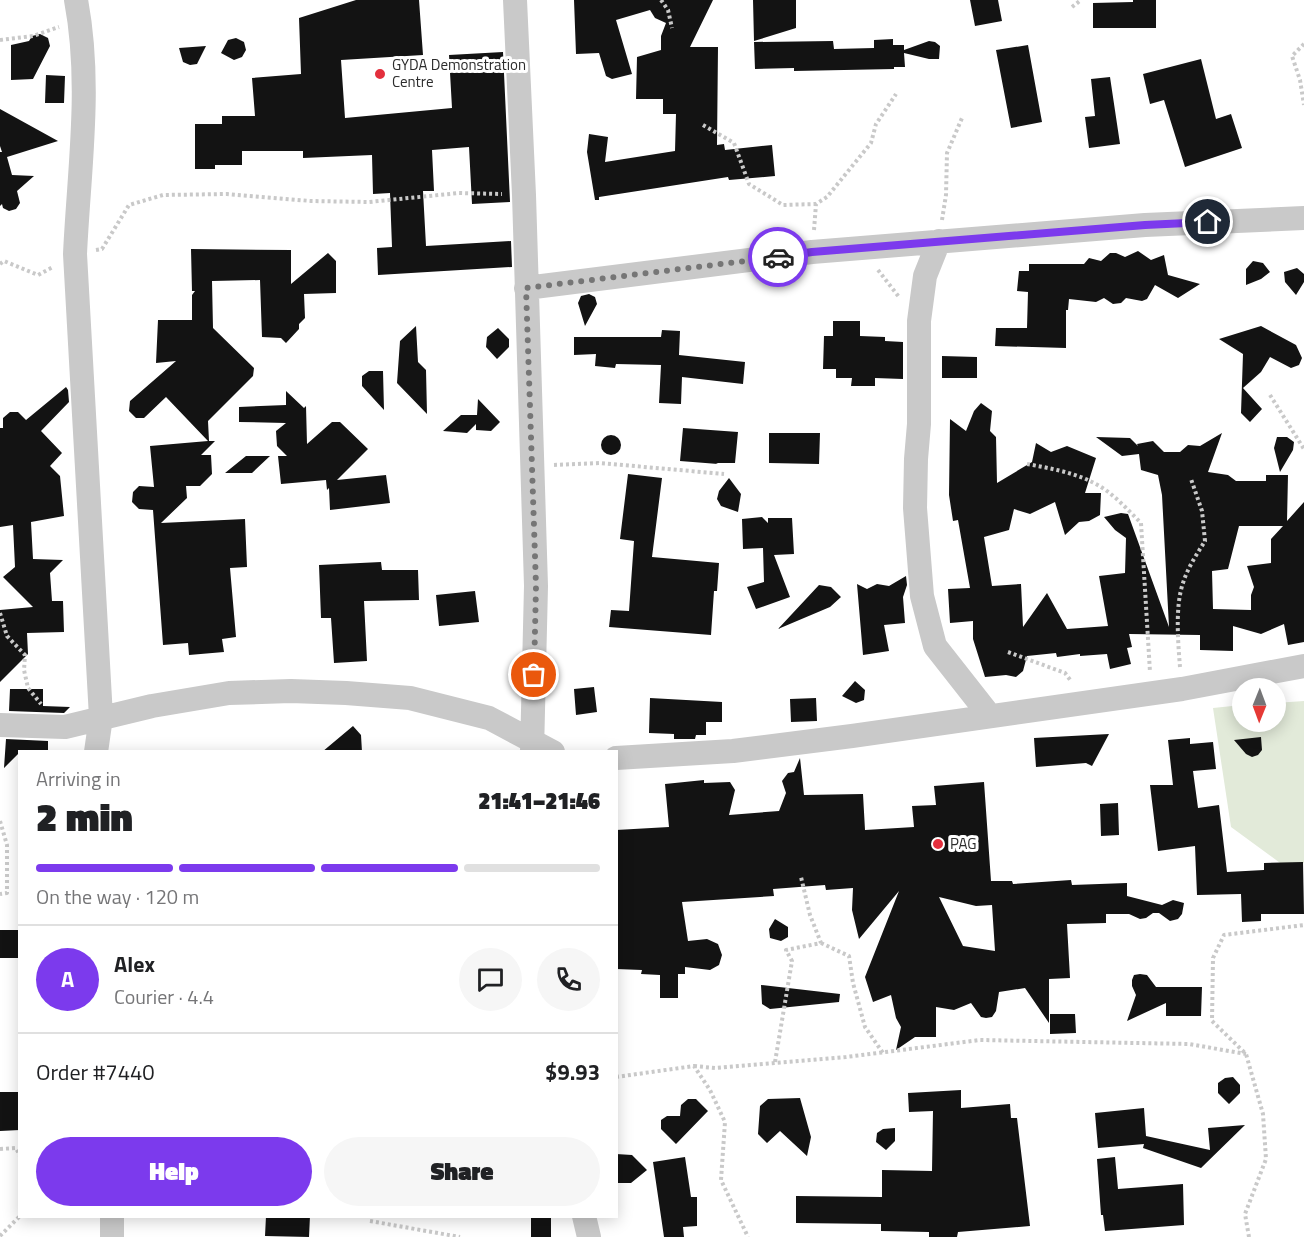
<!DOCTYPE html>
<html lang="en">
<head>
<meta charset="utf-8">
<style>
  body { margin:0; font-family:"Titillium Web",sans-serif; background:#f6f6f6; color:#202124; height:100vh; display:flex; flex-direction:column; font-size:22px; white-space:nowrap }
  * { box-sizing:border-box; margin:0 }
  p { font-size:20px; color:#757577 }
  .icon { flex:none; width:33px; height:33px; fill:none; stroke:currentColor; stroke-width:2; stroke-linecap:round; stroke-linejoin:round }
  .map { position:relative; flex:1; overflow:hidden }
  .sheet { position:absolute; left:18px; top:750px; width:600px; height:468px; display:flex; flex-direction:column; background:#fff; border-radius:0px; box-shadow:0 3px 15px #0003 }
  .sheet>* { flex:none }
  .needle { width:39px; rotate:181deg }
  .buttons { position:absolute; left:1232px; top:678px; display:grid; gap:12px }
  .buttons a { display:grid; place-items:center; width:54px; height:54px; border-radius:50%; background:#fff; box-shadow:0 3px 15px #0003; font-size:30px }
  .pin { position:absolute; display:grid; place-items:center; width:51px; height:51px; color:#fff; margin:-26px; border:3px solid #fff; border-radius:50%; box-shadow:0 2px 6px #0007 }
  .courier { position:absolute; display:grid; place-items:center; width:60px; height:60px; margin:-30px; border:4px solid #7c3aed; border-radius:50%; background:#fff; color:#222; box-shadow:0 2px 8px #0007 }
  .overview em { font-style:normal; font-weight:800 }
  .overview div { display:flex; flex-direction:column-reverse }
  .overview { display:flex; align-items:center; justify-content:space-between; height:102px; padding:0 18px }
  h1 { font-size:39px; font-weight:800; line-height:45px }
  .bar { display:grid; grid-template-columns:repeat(4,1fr); gap:9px 6px; align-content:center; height:72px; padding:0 18px }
  .bar i { height:8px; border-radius:4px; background:#e0e0e0 }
  .bar .current { background:#7c3aed }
  .bar p { grid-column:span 4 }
  .line { display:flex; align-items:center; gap:15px; padding:0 18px; border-top:2px solid #e0e0e0 }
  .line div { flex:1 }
  .round { display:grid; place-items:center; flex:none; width:63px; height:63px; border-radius:32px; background:#f6f6f6 }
  .primary-button { display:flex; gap:12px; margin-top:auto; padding:12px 18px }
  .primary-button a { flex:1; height:69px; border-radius:36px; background:#7c3aed; color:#fff; font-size:24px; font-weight:800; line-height:69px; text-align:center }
  .primary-button a+a { background:#f6f6f6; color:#202124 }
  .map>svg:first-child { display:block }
</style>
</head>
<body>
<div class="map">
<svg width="1304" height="1237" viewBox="0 0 1304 1237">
  <rect width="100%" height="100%" fill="#fff"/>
  <!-- green -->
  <path fill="#e2ead9" d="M 1304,701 L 1304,863 L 1287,868 L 1231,827 L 1213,708 L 1242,705 L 1242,722 L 1275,722 L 1275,703 Z"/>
  <!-- building -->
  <path fill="#131313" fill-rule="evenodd" d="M 356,0 L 419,0 L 423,55 L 341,60 L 345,118 L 452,108 L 449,55 L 503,52 L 510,202 L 472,204 L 469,147 L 432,150 L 434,191 L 423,191 L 426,246 L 511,241 L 512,267 L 378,275 L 377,248 L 392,247 L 390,193 L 373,194 L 372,155 L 303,158 L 303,151 L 242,151 L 242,165 L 215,165 L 215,169 L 195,169 L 195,124 L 222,124 L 222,116 L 255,116 L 252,78 L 301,74 L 299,18 Z
    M 574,0 L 713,0 L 690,47 L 718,47 L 717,145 L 724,144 L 725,150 L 772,145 L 775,176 L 729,180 L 728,177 L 599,197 L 599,200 L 595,200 L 587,152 L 589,134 L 608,137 L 605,162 L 675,151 L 676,114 L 663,114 L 663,99 L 636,99 L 637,57 L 661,50 L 661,36 L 666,23 L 655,18 L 650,10 L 616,20 L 632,74 L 612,79 L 606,76 L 599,53 L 576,54 Z
    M 753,0 L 796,0 L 796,28 L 754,41 Z
    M 970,0 L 998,0 L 1002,21 L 975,26 Z
    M 1133,0 L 1156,0 L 1156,28 L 1093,28 L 1093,3 L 1133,2 Z
    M 40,34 L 48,38 L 50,46 L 33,79 L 11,80 L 11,45 L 29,41 L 32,36 Z
    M 236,38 L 244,42 L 246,50 L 242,57 L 234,60 L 221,53 L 228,40 Z
    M 893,39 L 893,45 L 904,45 L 904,50 L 929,41 L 935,42 L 940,46 L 939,59 L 929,59 L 904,53 L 905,67 L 894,67 L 894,69 L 794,71 L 794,68 L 755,69 L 754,42 L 833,41 L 834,49 L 874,48 L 874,40 Z
    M 1028,45 L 1042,122 L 1011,128 L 996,50 Z
    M 206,46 L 197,64 L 190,65 L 183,62 L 179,48 Z
    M 1201,59 L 1216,119 L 1231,114 L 1242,148 L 1185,167 L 1164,100 L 1150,104 L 1143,74 Z
    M 46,75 L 65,76 L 64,103 L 45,103 Z
    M 1110,77 L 1120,144 L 1089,148 L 1085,117 L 1095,116 L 1091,79 Z
    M 0,109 L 58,141 L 7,157 L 12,175 L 34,176 L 17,191 L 20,203 L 16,209 L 9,211 L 3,208 L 2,204 L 0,206 L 0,152 L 2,152 L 0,146 Z
    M 191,249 L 291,250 L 291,284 L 328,253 L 336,261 L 336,293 L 304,294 L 305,318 L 299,324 L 299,329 L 286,343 L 281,338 L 262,337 L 260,280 L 212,281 L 213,328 L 254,368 L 253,376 L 208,421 L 209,441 L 215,441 L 201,455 L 211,455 L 212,474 L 200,486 L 186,486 L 187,498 L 161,523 L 245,519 L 247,567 L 230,568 L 236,637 L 222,639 L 224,652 L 189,655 L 188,643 L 163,645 L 153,510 L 139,509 L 132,502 L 133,492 L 139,486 L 154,487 L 150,446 L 208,441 L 166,397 L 144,418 L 136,418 L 129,411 L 130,401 L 176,361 L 156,363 L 158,320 L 192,320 L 192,295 L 195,291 L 192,291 Z
    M 1138,251 L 1151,260 L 1164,255 L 1168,275 L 1200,284 L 1178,298 L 1155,285 L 1147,299 L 1142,301 L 1126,298 L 1121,303 L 1113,304 L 1104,298 L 1096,302 L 1069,299 L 1068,310 L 1066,310 L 1066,348 L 995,346 L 996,328 L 1027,328 L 1028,292 L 1017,291 L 1019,271 L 1029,271 L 1029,264 L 1084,264 L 1089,258 L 1101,261 L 1110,253 L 1116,253 L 1125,257 Z
    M 1253,261 L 1263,263 L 1270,272 L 1261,279 L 1246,285 L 1246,269 Z
    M 1297,268 L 1304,274 L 1304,282 L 1296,295 L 1285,282 L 1284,272 Z
    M 589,294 L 595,297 L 597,304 L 585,326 L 578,303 L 581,296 Z
    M 833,321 L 860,321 L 860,336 L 885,337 L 885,341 L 903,342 L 903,379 L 875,378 L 875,386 L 851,386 L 852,378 L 836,378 L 836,369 L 823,369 L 824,336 L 833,336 Z
    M 416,326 L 418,362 L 426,370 L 427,414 L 397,383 L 400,341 Z
    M 1261,326 L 1296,345 L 1302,358 L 1299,365 L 1291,368 L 1270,357 L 1261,372 L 1243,388 L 1262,409 L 1250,422 L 1241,413 L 1243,354 L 1219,339 Z
    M 498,328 L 509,339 L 509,347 L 497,359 L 486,347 L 487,337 Z
    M 662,330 L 680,331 L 679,355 L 745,362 L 743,384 L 682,377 L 681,404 L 659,403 L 661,365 L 616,364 L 615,368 L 595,366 L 596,354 L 574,355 L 574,337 L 661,337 Z
    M 942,356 L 977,357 L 977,378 L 942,378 Z
    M 369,371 L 383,371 L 384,410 L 362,386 L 362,376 Z
    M 66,387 L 68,390 L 69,402 L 41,431 L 62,453 L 50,466 L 60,476 L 64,516 L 31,522 L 33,559 L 63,560 L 50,573 L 52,601 L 63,601 L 64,632 L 27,633 L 28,654 L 0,682 L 0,610 L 33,607 L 3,577 L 15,567 L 13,525 L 0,527 L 0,428 L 3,428 L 3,418 L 10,412 L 18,412 L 26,420 Z
    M 286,391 L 304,408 L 306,406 L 307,444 L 332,422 L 340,422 L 368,449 L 337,480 L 386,475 L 390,503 L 330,510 L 329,488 L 327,490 L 326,480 L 281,484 L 278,456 L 287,456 L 277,446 L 276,431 L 286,423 L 239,422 L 239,407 L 286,405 Z
    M 478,399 L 500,422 L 491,431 L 476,430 L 476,424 L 467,433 L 443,431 L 461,415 L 477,415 Z
    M 981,403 L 992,411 L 990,431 L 996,437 L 997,483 L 1032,462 L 1036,443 L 1051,452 L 1067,446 L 1096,458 L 1085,493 L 1101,493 L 1100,515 L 1089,521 L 1079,522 L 1065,535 L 1055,502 L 1030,514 L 1014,509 L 1009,530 L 984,537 L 992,586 L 1021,584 L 1023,627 L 1047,593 L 1067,629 L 1108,626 L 1099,576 L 1125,573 L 1126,538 L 1115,530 L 1104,517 L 1121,513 L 1128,514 L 1169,627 L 1162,495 L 1158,475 L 1141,470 L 1139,454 L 1122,456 L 1096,437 L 1130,438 L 1138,446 L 1137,444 L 1153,441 L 1164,452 L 1180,452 L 1188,445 L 1200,446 L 1222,433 L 1208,472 L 1228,475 L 1236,481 L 1266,481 L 1266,475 L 1288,475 L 1287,521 L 1304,502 L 1304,642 L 1288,645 L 1284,624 L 1261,634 L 1233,626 L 1233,651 L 1200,650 L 1200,635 L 1129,634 L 1132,647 L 1127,648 L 1131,664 L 1110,669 L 1107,654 L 1080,656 L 1080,654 L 1057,657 L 1056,653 L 1027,656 L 1023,671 L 1016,677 L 1006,675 L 985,677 L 973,639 L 973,621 L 950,623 L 948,589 L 970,588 L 958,520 L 953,521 L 949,495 L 950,419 L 966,431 L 974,411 ZM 1239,526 L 1283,526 L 1271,539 L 1271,563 L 1247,566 L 1254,587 L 1251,595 L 1251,610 L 1213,609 L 1212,571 L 1228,569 Z
    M 683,428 L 738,432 L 735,463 L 716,463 L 718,464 L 680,461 Z
    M 769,433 L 820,433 L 819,464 L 769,463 Z
    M601 445a10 10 0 1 1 20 0a10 10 0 1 1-20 0Z
    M 1277,437 L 1287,437 L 1294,442 L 1293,450 L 1280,472 L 1274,448 Z
    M 246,456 L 270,456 L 252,473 L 225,473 Z
    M 628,474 L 662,478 L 652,557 L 719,563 L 717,591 L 714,591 L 711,635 L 609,627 L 611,610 L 629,611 L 634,541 L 620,539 Z
    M 729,478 L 741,494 L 738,512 L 721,506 L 717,499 L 719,491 Z
    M 762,517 L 768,523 L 768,518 L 792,518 L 794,554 L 774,555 L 790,597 L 756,609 L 747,587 L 764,582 L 763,548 L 743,549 L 742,519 Z
    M 381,562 L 382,570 L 418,570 L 419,600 L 364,601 L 367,661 L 334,663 L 331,618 L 321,618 L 319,565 Z
    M 906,576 L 907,585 L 903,597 L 905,623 L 884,625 L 889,651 L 863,655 L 857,584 L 867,589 L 877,584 L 889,586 Z
    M 819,585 L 831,587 L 841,597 L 830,607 L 778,629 Z
    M 475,591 L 479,622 L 439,626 L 436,595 Z
    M 855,681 L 865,690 L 864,700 L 856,703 L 842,696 Z
    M 594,687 L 597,712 L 576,715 L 574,689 Z
    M 10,689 L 43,689 L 43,706 L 70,707 L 64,713 L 9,711 Z
    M 650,698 L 722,702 L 722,722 L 706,722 L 706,735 L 696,735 L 695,739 L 674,739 L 674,734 L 649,733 Z
    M 816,698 L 817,721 L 791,722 L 790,699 Z
    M 353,726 L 361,735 L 362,752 L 322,752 Z
    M 1109,734 L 1092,766 L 1086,763 L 1036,767 L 1034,738 Z
    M 1261,737 L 1262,750 L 1258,755 L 1252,757 L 1246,754 L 1234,740 Z
    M 1190,738 L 1190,744 L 1213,742 L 1216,769 L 1193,771 L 1198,808 L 1219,805 L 1227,872 L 1264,870 L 1264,863 L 1303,862 L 1304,914 L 1261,914 L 1261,921 L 1242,922 L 1241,894 L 1197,895 L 1195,846 L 1158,851 L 1150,785 L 1173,785 L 1168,740 Z
    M 6,739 L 48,741 L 48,752 L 20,752 L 4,768 Z
    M 800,758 L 804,795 L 863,794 L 865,830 L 914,827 L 912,806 L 936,805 L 934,786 L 984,782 L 991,881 L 1012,881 L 1013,884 L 1071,880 L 1072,885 L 1127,883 L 1127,896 L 1162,905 L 1173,900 L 1184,903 L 1182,914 L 1178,919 L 1170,921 L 1159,913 L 1153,913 L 1146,918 L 1140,919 L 1129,914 L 1106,914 L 1106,923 L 1067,924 L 1070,978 L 1049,979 L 1049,1023 L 1025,988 L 999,992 L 996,1011 L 992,1017 L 986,1018 L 981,1017 L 971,1003 L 954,1010 L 936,1007 L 936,1037 L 915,1037 L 896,1050 L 901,1027 L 896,1018 L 891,995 L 873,1002 L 865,977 L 899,891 L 859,939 L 852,910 L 853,888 L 826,890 L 825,885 L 773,889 L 774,896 L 682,902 L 688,941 L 707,939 L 718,944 L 722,955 L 719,965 L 710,970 L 685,967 L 685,974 L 678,974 L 678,998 L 660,998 L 660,975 L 641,974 L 642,970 L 616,969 L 616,830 L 669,827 L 665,784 L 704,780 L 704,783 L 730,782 L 735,790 L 729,815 L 779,811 L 786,793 L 782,781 L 788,773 L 794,772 ZM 939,897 L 976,906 L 992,905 L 995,951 L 963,946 Z
    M 1118,803 L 1119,835 L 1101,836 L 1100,804 Z
    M 775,919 L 788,927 L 788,937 L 781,941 L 770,938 L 769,929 Z
    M 0,930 L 20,930 L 20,958 L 0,958 Z
    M 1140,974 L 1147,975 L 1156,987 L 1202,987 L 1201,1016 L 1166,1016 L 1166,1003 L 1127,1021 L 1136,995 L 1132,986 L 1132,980 L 1134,975 Z
    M 761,985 L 840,994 L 839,1002 L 770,1009 L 762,1004 Z
    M 1050,1014 L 1075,1014 L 1076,1033 L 1050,1034 Z
    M 1233,1077 L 1240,1085 L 1240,1093 L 1229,1104 L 1218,1093 L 1218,1083 L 1225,1078 Z
    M 961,1090 L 961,1108 L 1010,1104 L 1011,1118 L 1017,1118 L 1030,1226 L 958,1232 L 957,1237 L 929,1237 L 929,1232 L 881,1231 L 881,1224 L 796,1223 L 796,1196 L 882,1197 L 882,1170 L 932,1171 L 933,1111 L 909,1112 L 908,1093 Z
    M 0,1092 L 20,1092 L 20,1130 L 0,1131 Z
    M 800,1098 L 811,1137 L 807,1156 L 780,1131 L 767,1143 L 758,1134 L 760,1106 L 768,1099 Z
    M 688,1099 L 696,1099 L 708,1111 L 676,1144 L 661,1129 L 661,1120 L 667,1116 L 680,1116 L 681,1105 Z
    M 1144,1108 L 1146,1136 L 1210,1150 L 1208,1128 L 1245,1125 L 1201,1168 L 1143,1148 L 1144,1144 L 1098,1148 L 1095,1113 Z
    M 895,1128 L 895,1141 L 886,1150 L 876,1142 L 877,1133 L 883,1129 Z
    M 616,1154 L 632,1155 L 647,1170 L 631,1183 L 616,1183 Z
    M 685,1157 L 691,1197 L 697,1197 L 697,1226 L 683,1227 L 684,1237 L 664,1237 L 653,1162 Z
    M 1115,1157 L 1118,1189 L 1183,1184 L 1184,1225 L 1105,1231 L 1103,1215 L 1101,1215 L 1097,1159 Z
    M 266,1216 L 310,1216 L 309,1237 L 265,1236 Z
    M 531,1216 L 551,1216 L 551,1237 L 531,1237 Z"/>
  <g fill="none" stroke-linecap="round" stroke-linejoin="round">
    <!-- path -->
    <path stroke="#c9c9c9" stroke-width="4" stroke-dasharray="3 3" stroke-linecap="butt" d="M 661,0 L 668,10 L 672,28
      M 1072,7 L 1081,0
      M 0,40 L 33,36 L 59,27
      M 1304,44 L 1292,56 L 1300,80 L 1304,105
      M 703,125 L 734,143 L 749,184 L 783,205 L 816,204
      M 942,220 L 946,195 L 947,153 L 962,118
      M 814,230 L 816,204 L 827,197 L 871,143 L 876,124 L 896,94
      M 96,250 L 102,249 L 129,205 L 163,195 L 227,194 L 311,201 L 369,202 L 459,193 L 502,194
      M 0,264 L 4,261 L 38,275 L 53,267
      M 878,270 L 899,297
      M 1270,395 L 1304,449
      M 1027,464 C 1054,469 1084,474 1107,491 C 1119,500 1130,512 1141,523 L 1150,672
      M 554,465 L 600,463 L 724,474
      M 0,613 L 7,636 L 25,655 L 24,670 L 28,688 L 41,704
      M 1008,652 L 1065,673 L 1071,681
      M 1180,667 C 1178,642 1175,606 1183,583 C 1188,567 1197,554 1205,541 L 1202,511 L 1191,479
      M 0,821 L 7,845 L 7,893 L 0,894
      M 821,943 L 849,956 L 853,983 L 865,1027 L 883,1053
      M 775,1062 L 792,961 L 786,950 L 821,943 L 810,915 L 801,877
      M 694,1066 L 715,1068 L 846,1057 L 980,1040 L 1189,1044 L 1246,1054
      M 616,1077 L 694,1066 L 710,1090 L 725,1122 L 721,1180 L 748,1237
      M 0,1149 L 16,1148 L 20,1156
      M 370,1221 L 460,1237
      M 0,1236 L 20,1216
      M 1249,1237 L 1245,1214 L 1266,1159 L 1263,1114 L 1246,1054 L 1212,1021 L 1213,958 L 1224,935 L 1304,925"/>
    <!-- minor -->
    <path stroke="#c9c9c9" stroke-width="24" d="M 76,0 C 92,84 79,169 75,254 L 101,717 L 96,752
      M 515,0 L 524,195 L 536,586 L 532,752
      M 939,241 L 925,276 L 919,321 L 919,424 L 916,459 L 915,508 L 922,596 L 935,646 L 990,716
      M 526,288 L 812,252 L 1145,225 L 1304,218
      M 0,725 L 65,727 L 152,706 L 229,693 L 291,691 L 346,693 L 410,698 L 489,718 L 553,752
      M 616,758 L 733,751 L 852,736 L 1182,689 L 1304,666
      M 112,1216 L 112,1237
      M 584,1216 L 589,1237"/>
  </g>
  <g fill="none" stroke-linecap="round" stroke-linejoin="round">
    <!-- done -->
    <path stroke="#767676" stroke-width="6" stroke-dasharray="0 10.8" d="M 534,675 L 536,586 L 526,288 L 778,257"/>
    <!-- route -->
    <path stroke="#7c3aed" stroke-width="8" d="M 778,257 L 812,252 L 1145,225 L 1208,222"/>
  </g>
  <!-- markers -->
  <g fill="#e32f3d" stroke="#fff" stroke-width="2">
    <circle cx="380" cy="74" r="6"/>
    <circle cx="938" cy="844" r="6"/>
  </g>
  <g text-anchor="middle" stroke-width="6" stroke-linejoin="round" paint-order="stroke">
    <!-- poi labels -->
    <g font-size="15" fill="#2c2c2c" stroke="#fff" text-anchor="start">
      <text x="392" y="70">GYDA Demonstration<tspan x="392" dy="17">Centre</tspan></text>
      <text x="950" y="849">PAG</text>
    </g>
  </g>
</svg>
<div class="buttons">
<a><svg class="needle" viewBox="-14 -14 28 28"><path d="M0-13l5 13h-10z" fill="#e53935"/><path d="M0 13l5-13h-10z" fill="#757577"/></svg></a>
</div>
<div class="pin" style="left:534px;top:675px;background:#ea580c"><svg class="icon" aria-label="bag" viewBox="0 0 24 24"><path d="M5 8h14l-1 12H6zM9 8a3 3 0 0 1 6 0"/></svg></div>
<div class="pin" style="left:1208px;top:222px;background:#1f2937"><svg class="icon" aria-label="home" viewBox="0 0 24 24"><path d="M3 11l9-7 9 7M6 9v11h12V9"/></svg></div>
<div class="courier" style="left:778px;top:257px"><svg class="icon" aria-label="car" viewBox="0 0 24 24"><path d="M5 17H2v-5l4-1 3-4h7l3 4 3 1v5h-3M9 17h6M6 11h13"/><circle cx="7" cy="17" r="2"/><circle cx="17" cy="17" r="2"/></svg></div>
<section class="sheet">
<div class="overview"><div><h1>2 min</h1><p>Arriving in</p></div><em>21:41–21:46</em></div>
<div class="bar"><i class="current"></i><i class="current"></i><i class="current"></i><i></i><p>On the way · 120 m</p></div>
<div class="line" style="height:108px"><b class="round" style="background:#7c3aed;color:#fff">A</b><div><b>Alex</b><p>Courier · 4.4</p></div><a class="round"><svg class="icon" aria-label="chat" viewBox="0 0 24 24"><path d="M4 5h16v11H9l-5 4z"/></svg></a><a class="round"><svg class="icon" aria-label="phone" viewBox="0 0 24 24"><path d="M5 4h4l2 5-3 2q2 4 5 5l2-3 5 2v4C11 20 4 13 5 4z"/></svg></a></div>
<div class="line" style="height:78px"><div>Order #7440</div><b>$9.93</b></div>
<div class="primary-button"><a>Help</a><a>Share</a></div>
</section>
</div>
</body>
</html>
